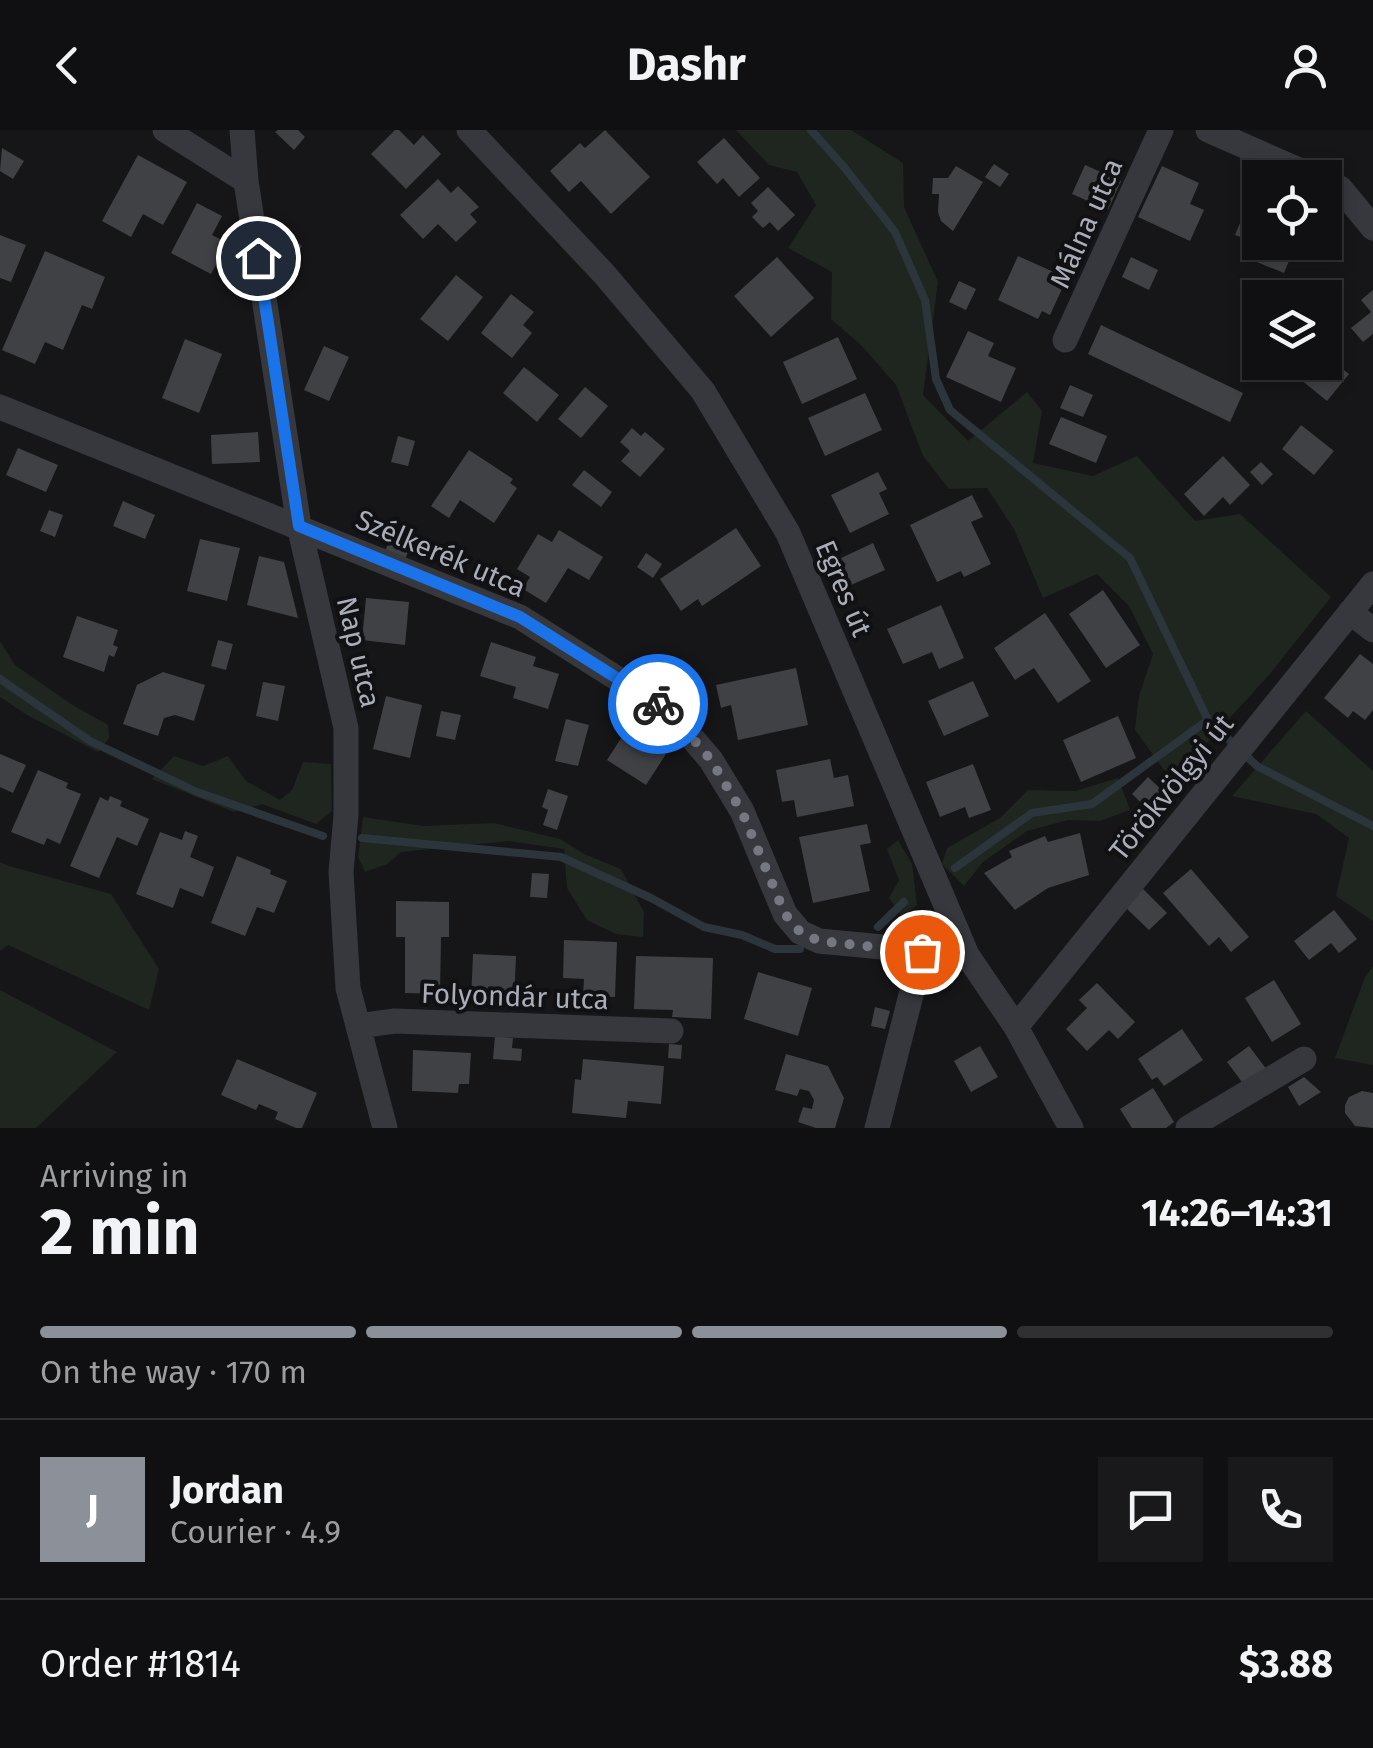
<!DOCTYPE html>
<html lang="en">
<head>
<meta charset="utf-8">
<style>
  body { margin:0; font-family:"Fira Sans",sans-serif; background:#19191b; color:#f1f3f6; height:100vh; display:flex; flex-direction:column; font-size:38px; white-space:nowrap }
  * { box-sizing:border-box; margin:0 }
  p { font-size:32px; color:#9c9d9f }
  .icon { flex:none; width:55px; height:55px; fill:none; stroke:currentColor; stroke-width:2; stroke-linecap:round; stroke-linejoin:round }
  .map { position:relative; height:998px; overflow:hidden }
  .panel { display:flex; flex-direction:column; background:#101012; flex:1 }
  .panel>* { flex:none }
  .fabs { position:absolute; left:1242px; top:30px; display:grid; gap:20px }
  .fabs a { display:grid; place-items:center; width:100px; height:100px; border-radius:0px; background:#101012; box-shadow:0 5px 15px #0003,0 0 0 2px #303032; font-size:50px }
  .pin { position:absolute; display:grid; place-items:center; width:85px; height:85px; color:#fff; margin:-42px; border:5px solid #fff; border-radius:50%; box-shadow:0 2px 10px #0007 }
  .courier { position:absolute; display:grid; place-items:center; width:100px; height:100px; margin:-50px; border:8px solid #1a73e8; border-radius:50%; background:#fff; color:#222; box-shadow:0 2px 12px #0007 }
  .headline em { font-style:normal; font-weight:700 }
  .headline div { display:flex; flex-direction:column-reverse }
  .headline { display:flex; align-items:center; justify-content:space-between; height:170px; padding:0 40px }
  h1 { font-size:65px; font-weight:700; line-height:75px }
  .bar { display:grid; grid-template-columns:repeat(4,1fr); gap:15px 10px; align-content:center; height:120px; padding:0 40px }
  .bar i { height:12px; border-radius:8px; background:#303032 }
  .bar .active { background:#8c9099 }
  .bar p { grid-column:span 4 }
  .line { display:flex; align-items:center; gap:25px; padding:0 40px; border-top:2px solid #303032 }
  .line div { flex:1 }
  .round { display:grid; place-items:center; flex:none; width:105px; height:105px; border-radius:0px; background:#19191b }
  header { display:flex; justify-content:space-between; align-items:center; height:130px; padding:0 40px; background:#101012; font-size:45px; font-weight:700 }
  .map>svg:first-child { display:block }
</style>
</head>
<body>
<header><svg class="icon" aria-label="back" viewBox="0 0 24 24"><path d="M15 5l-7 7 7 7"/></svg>Dashr<svg class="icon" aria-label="person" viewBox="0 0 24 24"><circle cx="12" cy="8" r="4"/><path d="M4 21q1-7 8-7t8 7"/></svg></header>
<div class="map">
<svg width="1373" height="998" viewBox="0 0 1373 998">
  <rect width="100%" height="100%" fill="#161618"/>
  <!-- green -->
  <path fill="#1e261f" d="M 736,0 L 851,0 L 903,33 L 904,77 L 938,152 L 923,265 L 968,311 L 1027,262 L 1042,281 L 1033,333 L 1093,346 L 1137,326 L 1195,391 L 1240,384 L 1331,467 L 1269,545 L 1172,651 L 1135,600 L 1139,566 L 1153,524 L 1129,476 L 1097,444 L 1043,468 L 1014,399 L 987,358 L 949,359 L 923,326 L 896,255 L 862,216 L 831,189 L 832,142 L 788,118 L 816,75 L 797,42 L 769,35 Z
    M 0,511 L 15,535 L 71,574 L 108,595 L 109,608 L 98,622 L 27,585 L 0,567 Z
    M 1306,581 L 1373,641 L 1373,791 L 1336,766 L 1349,708 L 1316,684 L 1232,666 Z
    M 174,626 L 203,636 L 228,626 L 246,651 L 280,670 L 292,660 L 303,632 L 331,634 L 332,681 L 316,694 L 262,674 L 234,682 L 152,649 Z
    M 1118,648 L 1130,680 L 1100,691 L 1068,690 L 1027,701 L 983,732 L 964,756 L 942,734 L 947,718 L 1000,688 L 1028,660 L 1075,661 Z
    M 363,687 L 423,696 L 494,693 L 560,709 L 584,724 L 621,739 L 644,782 L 643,807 L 616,804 L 587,790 L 567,758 L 564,719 L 508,711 L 401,722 L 387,734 L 365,742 L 358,727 Z
    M 898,710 L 912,734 L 917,775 L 902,787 L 889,768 L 899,750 L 887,719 Z
    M 0,732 L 9,736 L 111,764 L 159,839 L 149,880 L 8,815 L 0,821 Z
    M 1373,836 L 1373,935 L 1335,928 L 1365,847 Z
    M 0,860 L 117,922 L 36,998 L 0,998 Z"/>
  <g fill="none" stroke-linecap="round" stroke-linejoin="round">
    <!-- stream -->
    <path stroke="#2c353c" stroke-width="8" d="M 811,0 L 844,37 L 895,102 L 925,170 L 936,249 L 950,280 L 1130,428 L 1208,590 L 1257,636 L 1373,696
      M 0,549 L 90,611 L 197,662 L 323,706
      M 362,708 L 561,727 L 651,768 L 704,797 L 742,805 L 775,819 L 800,819
      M 955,738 L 1032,683 L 1092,674 L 1208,590
      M 878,797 L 904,772"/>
  </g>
  <!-- building -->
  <path fill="#404145" d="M 278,0 L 298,0 L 305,7 L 294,20 L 275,2 Z
    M 395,0 L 399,0 L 414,15 L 423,5 L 441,24 L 406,59 L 371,24 Z
    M 605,0 L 650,47 L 611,84 L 581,51 L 569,62 L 550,41 L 580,13 L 585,18 Z
    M 724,8 L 760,48 L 739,67 L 723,48 L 717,54 L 697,32 Z
    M 2,18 L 24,31 L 13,49 L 0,41 Z
    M 138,25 L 187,52 L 163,95 L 143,84 L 131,107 L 102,91 Z
    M 994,34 L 1009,44 L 1000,57 L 985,47 Z
    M 1085,35 L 1121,51 L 1108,80 L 1072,64 Z
    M 956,36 L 983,52 L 953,101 L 941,91 L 938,82 L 939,64 L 932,64 L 933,48 L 948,48 Z
    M 1162,36 L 1199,53 L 1190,74 L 1204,80 L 1190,111 L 1138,87 Z
    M 438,49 L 451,63 L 458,56 L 479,77 L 470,84 L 477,92 L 456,112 L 438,94 L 423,109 L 400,85 Z
    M 768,57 L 795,85 L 778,101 L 770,92 L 763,98 L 752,87 L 758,81 L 751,73 Z
    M 1260,60 L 1260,112 L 1309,112 L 1301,130 L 1291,126 L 1284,143 L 1242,126 L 1248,110 L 1235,105 L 1248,74 L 1253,76 Z
    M 197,73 L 222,86 L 212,105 L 228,113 L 211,144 L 171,123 Z
    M 0,105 L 26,115 L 11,152 L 0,148 Z
    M 290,106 L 302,116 L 292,130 L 279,120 Z
    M 45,121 L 105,147 L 92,179 L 82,175 L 63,220 L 45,212 L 35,234 L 2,220 Z
    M 1018,126 L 1067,148 L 1050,185 L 1042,181 L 1038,189 L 998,170 Z
    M 777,127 L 814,168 L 771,207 L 734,166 Z
    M 1131,127 L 1158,140 L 1149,160 L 1122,147 Z
    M 456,145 L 483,167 L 448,211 L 420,189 Z
    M 959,151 L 976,159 L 966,180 L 949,172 Z
    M 1373,160 L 1373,204 L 1363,212 L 1351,198 L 1371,182 L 1361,170 Z
    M 511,164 L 534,182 L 523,195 L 532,203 L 512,228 L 481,203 Z
    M 1101,195 L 1243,263 L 1230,292 L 1088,224 Z
    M 968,201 L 994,213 L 988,226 L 1016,238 L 1001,272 L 946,247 Z
    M 838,207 L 857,249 L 802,274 L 783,232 Z
    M 185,209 L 222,224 L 199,283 L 162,268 Z
    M 324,216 L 349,227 L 329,271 L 304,260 Z
    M 1325,225 L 1349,244 L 1327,271 L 1289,240 L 1294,232 L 1325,232 Z
    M 524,237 L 559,265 L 537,292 L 503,263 Z
    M 1070,255 L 1093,265 L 1083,287 L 1060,278 Z
    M 585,257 L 608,276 L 581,308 L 558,289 Z
    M 865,263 L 882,300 L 825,326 L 808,288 Z
    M 1061,287 L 1107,306 L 1096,333 L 1049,314 Z
    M 1301,295 L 1334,321 L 1314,345 L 1282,319 Z
    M 632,298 L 641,306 L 645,302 L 665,319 L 640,347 L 621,331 L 630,321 L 620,312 Z
    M 258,302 L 260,332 L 212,334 L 211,305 Z
    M 398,306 L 415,311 L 408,336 L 391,332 Z
    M 18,318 L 58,335 L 46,362 L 6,345 Z
    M 469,320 L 513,349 L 510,353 L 517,358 L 494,393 L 460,370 L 449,388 L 431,376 Z
    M 1223,326 L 1250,355 L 1230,375 L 1223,367 L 1204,386 L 1184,364 Z
    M 1261,332 L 1273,344 L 1262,355 L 1250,342 Z
    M 584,340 L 612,362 L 601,377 L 572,355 Z
    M 878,342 L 887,359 L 879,363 L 889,384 L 850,403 L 831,365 Z
    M 972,365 L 983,387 L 971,392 L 991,434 L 964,447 L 961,441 L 937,452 L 910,395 Z
    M 123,371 L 155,385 L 145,409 L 113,396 Z
    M 49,380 L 63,385 L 55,407 L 40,401 Z
    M 736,398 L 761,436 L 702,476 L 698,469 L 681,481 L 660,449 Z
    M 393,399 L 409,405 L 404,418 L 409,420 L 405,429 L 385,422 Z
    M 559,400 L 603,427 L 589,450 L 568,438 L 546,473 L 523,459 L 530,447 L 517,439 L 538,404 L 552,412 Z
    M 200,409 L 240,418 L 227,471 L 187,461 Z
    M 873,413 L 885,440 L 851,455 L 839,429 Z
    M 646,423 L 662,434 L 653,448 L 637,437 Z
    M 259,426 L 284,432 L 298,488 L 247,475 Z
    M 1103,460 L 1140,515 L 1106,538 L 1069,484 Z
    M 366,468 L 409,472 L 405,515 L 362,510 Z
    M 941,475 L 964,528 L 939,539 L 932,522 L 903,534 L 887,499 Z
    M 1045,483 L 1091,551 L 1058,573 L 1034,538 L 1015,550 L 994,518 Z
    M 77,486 L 118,500 L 113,515 L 118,517 L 114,527 L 109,525 L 104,542 L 63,527 Z
    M 218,510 L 233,514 L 226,540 L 211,536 Z
    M 491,512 L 536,527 L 533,536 L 559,544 L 548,579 L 513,568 L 516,557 L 480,546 Z
    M 1360,524 L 1373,534 L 1373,580 L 1365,590 L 1353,581 L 1348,588 L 1324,568 Z
    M 796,538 L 808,595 L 738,610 L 731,575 L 721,578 L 716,555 Z
    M 163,542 L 205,555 L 194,591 L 175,585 L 164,588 L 158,606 L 123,594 L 137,555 Z
    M 973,551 L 989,586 L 944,606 L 928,571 Z
    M 263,552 L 285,556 L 278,591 L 256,586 Z
    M 386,566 L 422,575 L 410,628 L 373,619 Z
    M 441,581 L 461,585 L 455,610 L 436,606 Z
    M 1118,586 L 1136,628 L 1081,652 L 1063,610 Z
    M 566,589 L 589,595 L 578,636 L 555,631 Z
    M 627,599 L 666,624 L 646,655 L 607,630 Z
    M 0,624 L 26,635 L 13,663 L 0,657 Z
    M 830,629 L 834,648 L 848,645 L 854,676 L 797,687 L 794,670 L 782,672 L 776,640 Z
    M 973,634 L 991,680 L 969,688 L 965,677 L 940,687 L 926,652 Z
    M 38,640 L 68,653 L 66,658 L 81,664 L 60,714 L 47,708 L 44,715 L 11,702 Z
    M 1148,647 L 1174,672 L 1158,689 L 1132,664 Z
    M 548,659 L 568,666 L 557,700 L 543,695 L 548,680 L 542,677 Z
    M 110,666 L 122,671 L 120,676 L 149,689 L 137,716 L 117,707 L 99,748 L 70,736 L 100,667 L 108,671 Z
    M 867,694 L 871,713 L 860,715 L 870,761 L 813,773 L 799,707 Z
    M 185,701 L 198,706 L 190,727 L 214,737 L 203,767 L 180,758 L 173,778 L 136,764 L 160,702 L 182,710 Z
    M 1080,703 L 1089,745 L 1048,758 L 1015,780 L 984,743 L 1012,727 L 1009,721 L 1045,706 L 1048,712 Z
    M 237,726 L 271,740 L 270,744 L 287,751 L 274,783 L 257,777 L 245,806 L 211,793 Z
    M 1191,739 L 1249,807 L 1231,822 L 1219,807 L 1209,816 L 1163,763 Z
    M 532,743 L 549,744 L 547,768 L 530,767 Z
    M 1143,759 L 1167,783 L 1149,800 L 1125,777 Z
    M 396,771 L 449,772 L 449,807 L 441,807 L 440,864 L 405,863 L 405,807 L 396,807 Z
    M 1334,780 L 1357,809 L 1339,823 L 1331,813 L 1309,830 L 1294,811 Z
    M 564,810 L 617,812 L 615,867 L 583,866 L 584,849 L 563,848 Z
    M 473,824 L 516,826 L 514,874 L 471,872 Z
    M 636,826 L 713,828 L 711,889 L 672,887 L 673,880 L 634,879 Z
    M 758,842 L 812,858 L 798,906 L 744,889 Z
    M 1274,850 L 1301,894 L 1272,912 L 1245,868 Z
    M 1097,853 L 1135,892 L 1118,909 L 1109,900 L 1087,921 L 1066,899 L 1087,878 L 1079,870 Z
    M 875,877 L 890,881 L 885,899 L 871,896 Z
    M 1182,899 L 1203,930 L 1164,956 L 1157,947 L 1152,950 L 1138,929 Z
    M 495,906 L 513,908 L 512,918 L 522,919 L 521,931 L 493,929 Z
    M 669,914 L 682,915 L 681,929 L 668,928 Z
    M 980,916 L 998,947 L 971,962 L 954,931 Z
    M 1249,916 L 1267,940 L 1245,956 L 1227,932 Z
    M 413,920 L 471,923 L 469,954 L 459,954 L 458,963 L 412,961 Z
    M 786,924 L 828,936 L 844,968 L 835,998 L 816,998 L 798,992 L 803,977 L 812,979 L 814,970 L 809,961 L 800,959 L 797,966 L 775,960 Z
    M 237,929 L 317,963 L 302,998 L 296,998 L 275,989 L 278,982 L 259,974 L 256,980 L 221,965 Z
    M 583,929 L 664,936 L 661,974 L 628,971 L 626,988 L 572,983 L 575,949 L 581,950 Z
    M 1304,947 L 1321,962 L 1299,976 L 1288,957 Z
    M 1153,958 L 1174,992 L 1166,998 L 1132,998 L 1120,979 Z
    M 1362,961 L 1373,963 L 1373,998 L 1355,996 L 1345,983 L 1345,975 L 1349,967 Z"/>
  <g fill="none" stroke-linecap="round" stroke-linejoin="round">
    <!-- minor -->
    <path stroke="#37383d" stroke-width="25" d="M 165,0 L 246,51
      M 242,0 L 246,51 L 299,396 L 346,598 L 346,685 L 341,742 L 348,858 L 385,998
      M 469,0 L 605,145 L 703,261 L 788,403 L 967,825 L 1016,897 L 1071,998
      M 1208,0 L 1317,48
      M 1325,51 L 1340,58 L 1373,98
      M 1065,210 L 1161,0
      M 0,277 L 520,487 L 670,582 L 711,630 L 742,681 L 785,784 L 800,802 L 819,811 L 967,825
      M 1350,482 L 1373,500
      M 358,896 L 395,891 L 671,901
      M 1016,897 L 1373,454
      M 877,998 L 922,822
      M 1188,998 L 1304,929"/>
  </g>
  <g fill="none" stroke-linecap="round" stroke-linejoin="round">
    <!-- done -->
    <path stroke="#757880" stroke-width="10" stroke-dasharray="0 18" d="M 658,574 L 670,582 L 711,630 L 742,682 L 785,784 L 800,802 L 819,811 L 922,822"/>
    <!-- route -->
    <path stroke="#1a73e8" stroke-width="12" d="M 258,128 L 299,396 L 520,487 L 658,574"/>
  </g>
  <g text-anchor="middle" stroke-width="8" stroke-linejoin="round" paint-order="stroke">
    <!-- street labels -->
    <g font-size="28" fill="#a8adb8" stroke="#111113">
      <text transform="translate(1086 93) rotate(-66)" y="10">Málna utca</text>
      <text transform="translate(441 423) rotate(23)" y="10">Szélkerék utca</text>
      <text transform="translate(844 458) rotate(67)" y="10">Egres út</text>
      <text transform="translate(359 522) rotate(77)" y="10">Nap utca</text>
      <text transform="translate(1171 657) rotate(-51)" y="10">Törökvölgyi út</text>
      <text transform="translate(515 866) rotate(2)" y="10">Folyondár utca</text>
    </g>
  </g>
</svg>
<div class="fabs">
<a><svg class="icon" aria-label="locate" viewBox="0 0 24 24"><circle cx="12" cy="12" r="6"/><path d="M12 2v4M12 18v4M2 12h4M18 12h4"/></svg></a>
<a><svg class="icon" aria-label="layers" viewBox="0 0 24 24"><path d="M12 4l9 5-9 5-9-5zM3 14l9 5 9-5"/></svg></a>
</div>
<div class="pin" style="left:922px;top:822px;background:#ea580c"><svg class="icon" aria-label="bag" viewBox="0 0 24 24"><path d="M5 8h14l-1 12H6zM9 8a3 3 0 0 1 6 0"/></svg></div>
<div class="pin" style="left:258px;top:128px;background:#1f2937"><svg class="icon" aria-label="home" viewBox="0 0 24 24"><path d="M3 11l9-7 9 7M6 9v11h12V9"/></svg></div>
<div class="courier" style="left:658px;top:574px"><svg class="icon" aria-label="bike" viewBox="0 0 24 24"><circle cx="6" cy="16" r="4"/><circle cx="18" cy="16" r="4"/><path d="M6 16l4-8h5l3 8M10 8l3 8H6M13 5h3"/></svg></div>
</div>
<section class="panel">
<div class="headline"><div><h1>2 min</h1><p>Arriving in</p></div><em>14:26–14:31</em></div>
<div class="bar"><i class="active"></i><i class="active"></i><i class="active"></i><i></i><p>On the way · 170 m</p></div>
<div class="line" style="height:180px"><b class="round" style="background:#8c9099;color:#fff">J</b><div><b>Jordan</b><p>Courier · 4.9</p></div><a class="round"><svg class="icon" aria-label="chat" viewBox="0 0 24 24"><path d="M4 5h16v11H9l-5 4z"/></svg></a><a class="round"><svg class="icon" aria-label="phone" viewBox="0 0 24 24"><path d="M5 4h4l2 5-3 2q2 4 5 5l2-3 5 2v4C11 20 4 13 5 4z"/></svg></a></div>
<div class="line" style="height:130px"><div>Order #1814</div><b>$3.88</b></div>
</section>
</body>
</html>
